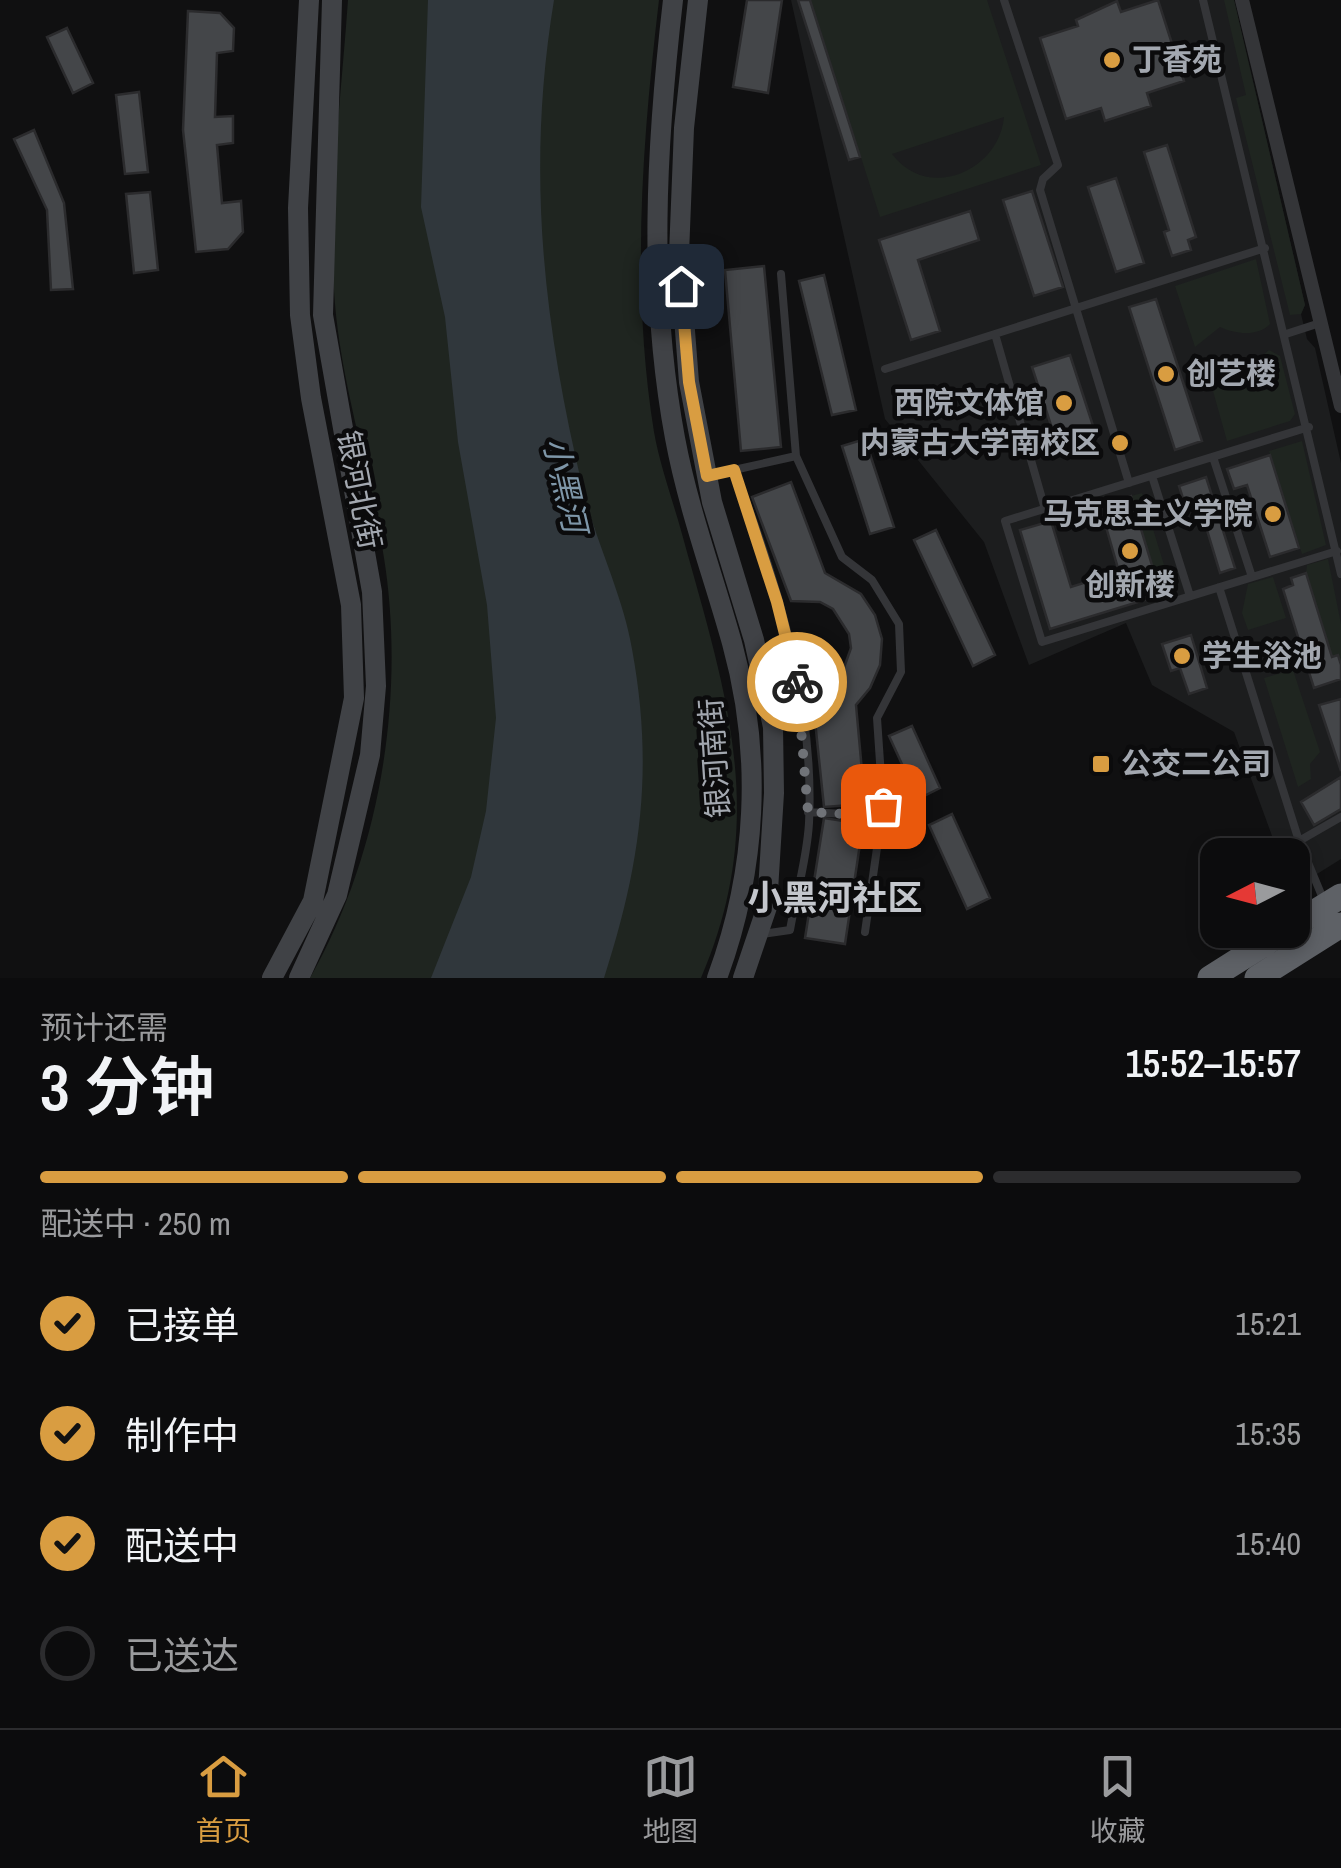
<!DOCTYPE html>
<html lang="zh">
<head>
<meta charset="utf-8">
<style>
  body { margin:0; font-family:"Archivo Narrow","Noto Sans SC",sans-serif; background:#151516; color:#f1f3f6; height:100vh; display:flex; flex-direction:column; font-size:38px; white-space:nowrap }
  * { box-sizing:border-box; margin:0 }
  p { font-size:32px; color:#9a9b9d }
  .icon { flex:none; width:55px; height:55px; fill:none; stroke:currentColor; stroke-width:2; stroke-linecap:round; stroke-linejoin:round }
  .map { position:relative; height:978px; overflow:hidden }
  .details { display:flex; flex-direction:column; background:#0c0c0d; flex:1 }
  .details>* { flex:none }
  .needle { width:65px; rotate:264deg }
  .fabs { position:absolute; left:1200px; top:838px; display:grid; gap:20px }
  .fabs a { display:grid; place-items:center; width:110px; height:110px; border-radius:20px; background:#0c0c0d; box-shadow:0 5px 15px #0003,0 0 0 2px #2c2c2e; font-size:50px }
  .pin { position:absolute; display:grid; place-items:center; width:85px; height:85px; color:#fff; margin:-42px; border-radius:20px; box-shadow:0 5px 15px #0006 }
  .courier { position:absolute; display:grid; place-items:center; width:100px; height:100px; margin:-50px; border:8px solid #d99d41; border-radius:50%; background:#fff; color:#222; box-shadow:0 2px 12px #0007 }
  .head em { font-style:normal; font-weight:600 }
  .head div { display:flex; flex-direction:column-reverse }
  .head { display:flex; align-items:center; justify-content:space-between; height:170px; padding:0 40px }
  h1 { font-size:65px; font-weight:600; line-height:75px }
  .bar { display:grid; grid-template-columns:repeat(4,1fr); gap:15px 10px; align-content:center; height:120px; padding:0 40px }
  .bar i { height:12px; border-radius:8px; background:#2c2c2e }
  .bar .selected { background:#d99d41 }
  .bar p { grid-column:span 4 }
  ol { padding:0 40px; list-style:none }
  li { display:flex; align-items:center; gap:30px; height:110px }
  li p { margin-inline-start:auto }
  li .icon { padding:10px; border-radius:50%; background:#d99d41; color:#111; stroke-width:4 }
  li:last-child { color:#9a9b9d }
  li i { width:55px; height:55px; border:5px solid #2c2c2e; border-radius:50% }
  .menu { display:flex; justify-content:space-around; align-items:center; height:140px; border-top:2px solid #2c2c2e; background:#0c0c0d; font-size:28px; color:#9a9b9d }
  .menu a { display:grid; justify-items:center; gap:5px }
  .menu .selected { color:#d99d41 }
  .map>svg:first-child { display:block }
</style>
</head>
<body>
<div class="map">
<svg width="1341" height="978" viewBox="0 0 1341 978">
  <rect width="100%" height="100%" fill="#101011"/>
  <!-- built -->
  <path fill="#1c1d1e" d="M 791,0 L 1234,0 L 1305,305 L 1301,314 L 1307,339 L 1315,348 L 1341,463 L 1341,859 L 1293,889 L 1292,855 L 1279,855 L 1234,732 L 1152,685 L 1126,623 L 1029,665 L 984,542 L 885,419 Z"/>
  <!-- green -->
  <path fill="#1f2520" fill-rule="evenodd" d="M 348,0 L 659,0 C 642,143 631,289 654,432 C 660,466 673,501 682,534 C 726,693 770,818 701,978 L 310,978 C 380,855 406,697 384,558 C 371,473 342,389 335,304 C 327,203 341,100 348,0 Z
    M 811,0 L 987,0 L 1041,165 L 880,217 ZM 1004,117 C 999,171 928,202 892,154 Z
    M 1224,0 L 1234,0 L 1305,305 L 1301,314 L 1290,315 L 1236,98 L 1246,95 Z
    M 1256,259 L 1270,324 C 1258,337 1235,334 1220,327 L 1195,347 L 1175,286 Z
    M 1269,350 L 1280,356 L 1295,414 L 1290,421 L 1227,441 L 1211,384 L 1235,379 Z
    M 1302,441 L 1326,545 L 1302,554 L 1269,451 Z
    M 1142,493 L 1172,591 L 1161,595 L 1131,496 Z
    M 1328,559 L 1341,624 L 1341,665 L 1338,656 L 1332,657 L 1306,573 L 1307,565 Z
    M 1273,577 L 1286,618 L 1248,630 L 1242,613 L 1248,584 Z
    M 1293,670 L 1320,752 L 1310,764 L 1311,779 L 1298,787 L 1264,678 Z"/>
  <!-- water -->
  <path fill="#30373c" d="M 428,0 L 554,0 C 526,170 543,322 583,489 C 596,543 623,595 632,649 C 654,768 641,864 604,978 L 431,978 L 471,877 L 486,811 L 496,718 L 487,605 L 458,442 L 445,317 L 421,207 Z"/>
  <!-- building -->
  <path fill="#444649" stroke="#2b2b2d" stroke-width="2.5" d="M 747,0 L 782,0 L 768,93 L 733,87 Z
    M 798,0 L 810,0 L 860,157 L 849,160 Z
    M 1158,0 L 1184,81 L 1147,93 L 1151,106 L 1105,121 L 1101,108 L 1066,119 L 1040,38 L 1078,26 L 1076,20 L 1117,1 L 1121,12 Z
    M 188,11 L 220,13 L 234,28 L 233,51 L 217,53 L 215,117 L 233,116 L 233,143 L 217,145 L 222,203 L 241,201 L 243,232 L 228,249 L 196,252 L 183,130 Z
    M 67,28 L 93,83 L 73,93 L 47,37 Z
    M 139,92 L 148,172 L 125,174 L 116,95 Z
    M 34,130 L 64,203 L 73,289 L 51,290 L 47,210 L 14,139 Z
    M 1167,145 L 1196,237 L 1188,240 L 1191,250 L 1172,256 L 1164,232 L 1169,230 L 1144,152 Z
    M 1116,178 L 1144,263 L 1116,272 L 1088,187 Z
    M 1032,191 L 1063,287 L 1034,296 L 1003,200 Z
    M 150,192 L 158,270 L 134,273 L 126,194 Z
    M 970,211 L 979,240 L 918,260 L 940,331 L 911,340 L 879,240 Z
    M 764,266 L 781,447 L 741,451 L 725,270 Z
    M 824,275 L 856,410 L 832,415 L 799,281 Z
    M 1156,299 L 1202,441 L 1175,450 L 1129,307 Z
    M 1070,355 L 1097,438 L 1059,450 L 1032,367 Z
    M 865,439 L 894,527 L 870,534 L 842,446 Z
    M 1270,455 L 1299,548 L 1270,557 L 1247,485 L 1234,489 L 1227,469 Z
    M 1206,477 L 1235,568 L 1220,573 L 1200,507 L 1187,511 L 1179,486 Z
    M 791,482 L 825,573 L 861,594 L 875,615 L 882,639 L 880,665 L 870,688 L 856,705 L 865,804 L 824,807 L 812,692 L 841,676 L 851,648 L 849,634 L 833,609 L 820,602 L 791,601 L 752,497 Z
    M 1131,496 L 1161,595 L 1050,629 L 1020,530 L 1051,521 L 1071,587 L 1119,572 L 1100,506 Z
    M 936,530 L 995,655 L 973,666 L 914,540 Z
    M 1306,573 L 1332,657 L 1338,655 L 1341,665 L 1341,679 L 1314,688 L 1283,589 L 1293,585 L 1291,578 Z
    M 1191,635 L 1207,688 L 1189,694 L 1180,668 L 1171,671 L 1162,644 Z
    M 1341,699 L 1341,771 L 1319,705 Z
    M 912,726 L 940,788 L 918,799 L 889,736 Z
    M 1341,777 L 1341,809 L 1314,825 L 1301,802 Z
    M 952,814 L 990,898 L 967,909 L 929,825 Z
    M 824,818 L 863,824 L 845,944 L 805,938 Z"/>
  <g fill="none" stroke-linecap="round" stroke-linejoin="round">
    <!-- lane -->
    <path stroke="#343538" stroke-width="8" d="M 1004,0 L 1058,165 L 1043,179 L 1040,190 L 1129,483
      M 1203,0 L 1341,574
      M 781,274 L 796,456
      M 995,334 L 1045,509
      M 1286,334 L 1320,323
      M 885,369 L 1265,248
      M 1309,427 L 1005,521 L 1042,642 L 1337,551
      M 1213,457 L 1252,577
      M 734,470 L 796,456 L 842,557 L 872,580 L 899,624 L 901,672 L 877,718 L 883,806 L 865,932
      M 709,476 L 734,470 C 777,578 815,705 809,823 C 807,859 796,895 790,930 L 762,934
      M 1152,476 L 1190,596
      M 1219,587 L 1299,841 L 1324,901
      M 808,812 L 882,816
      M 1299,841 L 1341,817"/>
    <!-- street -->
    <path stroke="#343538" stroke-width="14" d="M 1242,0 L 1341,406"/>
    <!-- secondary -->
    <path stroke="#404246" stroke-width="20" d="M 673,0 C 656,146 648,293 675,438 C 688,508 713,575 732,643 C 763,755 757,870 717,978
      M 698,0 L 684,128 L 679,254 L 689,382 L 712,502 L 754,640 L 773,727 L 774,793 L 767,907 L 743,978
      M 272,978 L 313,901 L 354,698 L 351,605 L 311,398 L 300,315 L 298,208 L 309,0
      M 299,978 L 337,895 L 370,755 L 376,686 L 372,592 L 323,315 L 332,0"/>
    <!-- highway -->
    <path stroke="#5e6166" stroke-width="25" d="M 1292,926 L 1341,896
      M 1210,978 L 1286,930
      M 1257,978 L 1341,925"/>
  </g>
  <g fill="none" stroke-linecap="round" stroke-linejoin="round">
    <!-- done -->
    <path stroke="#707378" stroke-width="10" stroke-dasharray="0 18" d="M 797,682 L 808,812 L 882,816 L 883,806"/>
    <!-- route -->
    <path stroke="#d99d41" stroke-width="12" d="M 681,286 L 689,382 L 707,476 L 734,470 L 777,602 L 797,682"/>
  </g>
  <!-- markers -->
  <g fill="#d99d41" stroke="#0b0b0c" stroke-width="4">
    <circle cx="1112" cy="60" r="10"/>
    <circle cx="1166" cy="374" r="10"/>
    <circle cx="1064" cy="403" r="10"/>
    <circle cx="1120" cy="443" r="10"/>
    <circle cx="1273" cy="514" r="10"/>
    <circle cx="1130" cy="551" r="10"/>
    <circle cx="1182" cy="656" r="10"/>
    <rect x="1091" y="754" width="20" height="20" rx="5"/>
  </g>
  <g text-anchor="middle" stroke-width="9" stroke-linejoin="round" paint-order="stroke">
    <!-- poi labels -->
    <g font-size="30" font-weight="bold" fill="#a3a8b0" stroke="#0b0b0c" text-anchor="start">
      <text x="1132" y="70">丁香苑</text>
      <text x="1186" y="384">创艺楼</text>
      <text x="1044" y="413" text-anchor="end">西院文体馆</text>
      <text x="1100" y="453" text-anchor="end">内蒙古大学南校区</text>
      <text x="1253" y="524" text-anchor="end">马克思主义学院</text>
      <text x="1130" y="595" text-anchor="middle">创新楼</text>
      <text x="1202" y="666">学生浴池</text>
      <text x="1121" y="774">公交二公司</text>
    </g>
    <!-- street labels -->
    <g font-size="30" fill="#a3a8b0" stroke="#0b0b0c">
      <text transform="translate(359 490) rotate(79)" y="10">银河北街</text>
      <text transform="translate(715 758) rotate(-94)" y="10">银河南街</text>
    </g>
    <!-- water labels -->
    <g font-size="32" font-style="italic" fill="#7e96a8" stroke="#0b0b0c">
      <text transform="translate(565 485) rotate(77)" y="11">小黑河</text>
    </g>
    <!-- quarter labels -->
    <g font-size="35" font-weight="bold" fill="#c4c7cd" stroke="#0b0b0c">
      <text x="835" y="910">小黑河社区</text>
    </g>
  </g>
</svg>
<div class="fabs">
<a><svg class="needle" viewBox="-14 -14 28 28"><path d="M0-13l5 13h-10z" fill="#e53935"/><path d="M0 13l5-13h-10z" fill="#9a9b9d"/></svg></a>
</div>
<div class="pin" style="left:883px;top:806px;background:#ea580c"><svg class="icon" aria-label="bag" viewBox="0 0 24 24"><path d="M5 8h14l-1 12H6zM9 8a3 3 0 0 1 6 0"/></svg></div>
<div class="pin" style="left:681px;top:286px;background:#1f2937"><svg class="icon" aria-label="home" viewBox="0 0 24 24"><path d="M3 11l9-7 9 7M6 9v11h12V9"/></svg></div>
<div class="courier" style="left:797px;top:682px"><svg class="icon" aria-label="bike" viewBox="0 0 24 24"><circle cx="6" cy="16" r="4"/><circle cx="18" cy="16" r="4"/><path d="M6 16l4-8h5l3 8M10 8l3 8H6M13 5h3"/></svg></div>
</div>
<section class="details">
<div class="head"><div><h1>3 分钟</h1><p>预计还需</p></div><em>15:52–15:57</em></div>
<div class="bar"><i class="selected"></i><i class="selected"></i><i class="selected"></i><i></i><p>配送中 · 250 m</p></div>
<ol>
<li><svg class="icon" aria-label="check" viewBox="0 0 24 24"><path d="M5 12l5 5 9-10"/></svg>已接单<p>15:21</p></li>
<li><svg class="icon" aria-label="check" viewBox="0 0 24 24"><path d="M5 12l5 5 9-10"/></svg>制作中<p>15:35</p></li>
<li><svg class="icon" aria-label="check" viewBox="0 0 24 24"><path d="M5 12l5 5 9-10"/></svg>配送中<p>15:40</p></li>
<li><i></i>已送达</li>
</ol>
</section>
<nav class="menu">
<a class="selected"><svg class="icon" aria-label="home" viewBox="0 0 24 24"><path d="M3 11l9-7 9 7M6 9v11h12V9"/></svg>首页</a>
<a><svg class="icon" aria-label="map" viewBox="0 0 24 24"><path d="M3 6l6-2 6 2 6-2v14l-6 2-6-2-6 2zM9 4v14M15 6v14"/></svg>地图</a>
<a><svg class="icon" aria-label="saved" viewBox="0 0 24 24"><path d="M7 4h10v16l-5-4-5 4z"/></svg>收藏</a>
</nav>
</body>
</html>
